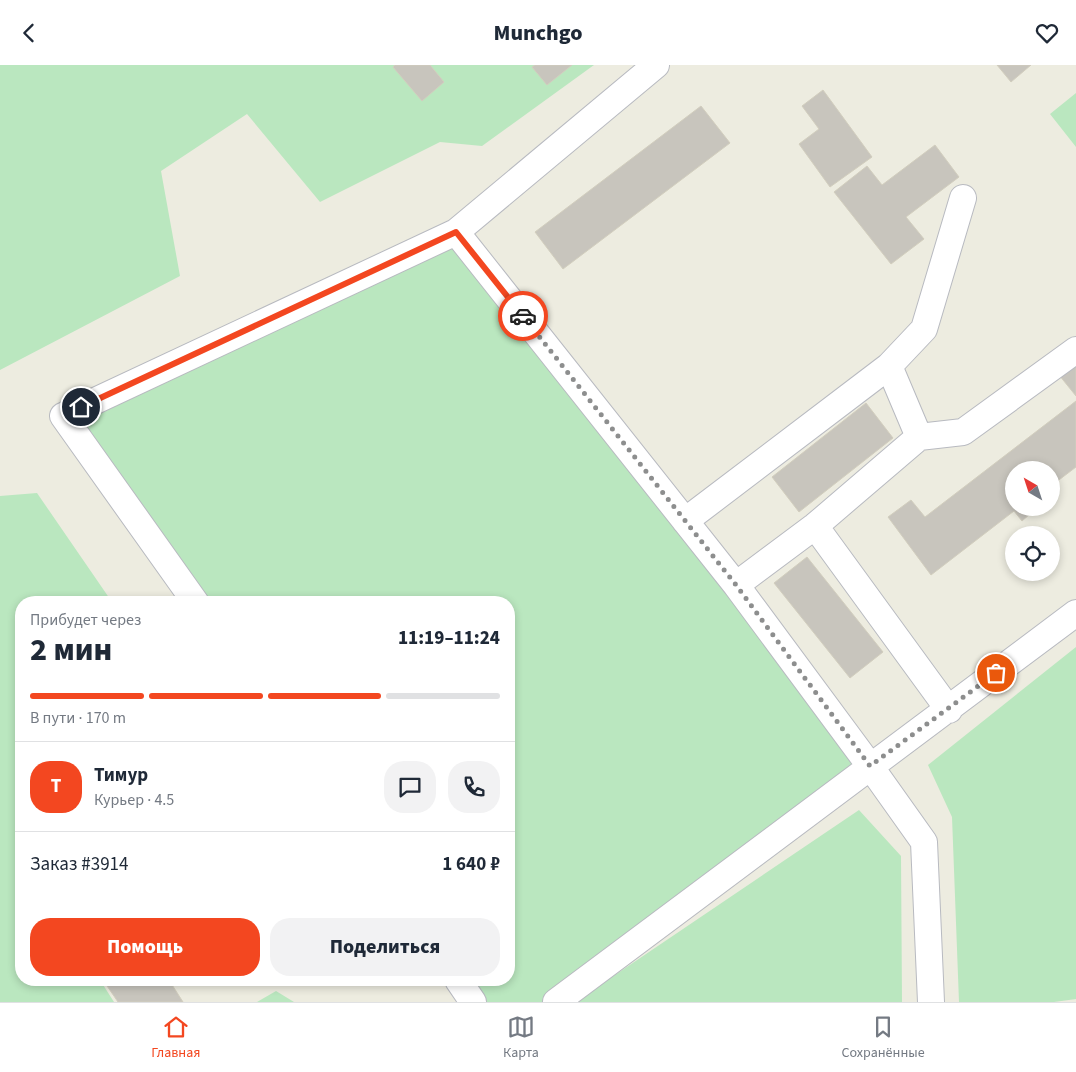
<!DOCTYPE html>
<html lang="ru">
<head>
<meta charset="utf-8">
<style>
  body { margin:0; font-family:"Source Sans 3",sans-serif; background:#f2f2f3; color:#1f2937; height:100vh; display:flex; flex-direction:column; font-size:19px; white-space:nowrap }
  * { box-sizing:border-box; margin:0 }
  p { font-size:16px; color:#747a83 }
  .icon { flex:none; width:28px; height:28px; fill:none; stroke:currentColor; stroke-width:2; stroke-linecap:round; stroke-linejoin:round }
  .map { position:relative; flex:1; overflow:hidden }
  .details { position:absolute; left:15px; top:531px; width:500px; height:390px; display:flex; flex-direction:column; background:#fff; border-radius:20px; box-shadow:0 2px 8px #0003 }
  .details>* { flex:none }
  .needle { width:32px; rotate:321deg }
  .controls { position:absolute; left:1005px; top:396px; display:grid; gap:10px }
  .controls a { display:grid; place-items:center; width:55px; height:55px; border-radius:50%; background:#fff; box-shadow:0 2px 8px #0003; font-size:25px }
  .pin { position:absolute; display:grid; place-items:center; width:42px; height:42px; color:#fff; margin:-21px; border:2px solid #fff; border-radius:50%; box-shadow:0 1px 5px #0007 }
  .courier { position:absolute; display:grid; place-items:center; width:50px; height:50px; margin:-25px; border:4px solid #f34720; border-radius:50%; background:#fff; color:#222; box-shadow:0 1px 6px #0007 }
  .head em { font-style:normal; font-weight:800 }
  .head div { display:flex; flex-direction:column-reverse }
  .head { display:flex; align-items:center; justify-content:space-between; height:85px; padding:0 15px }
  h1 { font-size:32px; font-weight:800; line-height:38px }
  .bar { display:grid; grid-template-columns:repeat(4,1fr); gap:8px 5px; align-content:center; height:60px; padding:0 15px }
  .bar i { height:6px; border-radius:4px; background:#e0e1e3 }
  .bar .active { background:#f34720 }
  .bar p { grid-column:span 4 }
  .line { display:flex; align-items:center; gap:12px; padding:0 15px; border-top:1px solid #e0e1e3 }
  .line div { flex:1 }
  .round { display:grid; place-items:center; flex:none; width:52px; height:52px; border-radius:20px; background:#f2f2f3 }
  .button { display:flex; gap:10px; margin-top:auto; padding:10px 15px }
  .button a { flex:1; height:58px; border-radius:20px; background:#f34720; color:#fff; font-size:20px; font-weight:800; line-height:58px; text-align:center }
  .button a+a { background:#f2f2f3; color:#1f2937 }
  header { display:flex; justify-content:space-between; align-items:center; height:65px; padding:0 15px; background:#fff; font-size:22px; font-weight:800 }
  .dock { display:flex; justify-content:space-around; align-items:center; height:70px; border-top:1px solid #e0e1e3; background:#fff; font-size:14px; color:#747a83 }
  .dock a { display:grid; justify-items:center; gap:2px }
  .dock .active { color:#f34720 }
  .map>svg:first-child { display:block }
</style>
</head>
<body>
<header><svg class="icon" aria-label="back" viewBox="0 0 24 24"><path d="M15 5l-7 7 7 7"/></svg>Munchgo<svg class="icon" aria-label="heart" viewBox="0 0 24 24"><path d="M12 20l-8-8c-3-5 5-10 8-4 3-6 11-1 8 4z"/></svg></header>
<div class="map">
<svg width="1076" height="937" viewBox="0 0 1076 937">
  <rect width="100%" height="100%" fill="#edece0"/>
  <!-- green -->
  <path fill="#bae7bf" d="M 0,0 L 594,0 L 482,81 L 440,77 L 320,137 L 247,49 L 161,106 L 180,211 L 0,305 Z
    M 1076,28 L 1076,82 L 1050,49 Z
    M 456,167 L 870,701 L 556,937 L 472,937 L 457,915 L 509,915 L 509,538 L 193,537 L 63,351 Z
    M 37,428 L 112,537 L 21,538 L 21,698 L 20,699 L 21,915 L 100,915 L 114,937 L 0,937 L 0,431 Z
    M 1076,582 L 1076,934 L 1054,937 L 959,937 L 952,752 L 928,700 Z
    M 859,745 L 901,791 L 902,937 L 575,937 Z
    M 276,926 L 294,937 L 257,937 Z"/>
  <!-- building -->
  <path fill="#c8c5bd" stroke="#d2cebe" d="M 395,0 L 430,0 L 444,17 L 422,36 L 393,2 Z
    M 535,0 L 572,0 L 547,20 L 532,2 Z
    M 997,0 L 1031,0 L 1011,17 Z
    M 823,25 L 872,92 L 830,122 L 799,79 L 819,64 L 802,41 Z
    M 701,41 L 730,78 L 563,204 L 535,167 Z
    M 935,80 L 959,112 L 906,152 L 924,174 L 891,199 L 834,127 L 867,101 L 882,120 Z
    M 1076,298 L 1076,331 L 1059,310 Z
    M 1076,336 L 1076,402 L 1051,421 L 1051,405 L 1014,405 L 1014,442 L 1038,442 L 1022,456 L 1014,446 L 931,510 L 888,452 L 911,435 L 925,452 Z
    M 866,338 L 893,373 L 799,447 L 772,412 Z
    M 807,492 L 883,587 L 850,613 L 774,518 Z
    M 103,915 L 169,915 L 183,937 L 118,937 Z"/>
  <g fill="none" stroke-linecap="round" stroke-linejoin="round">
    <!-- minor casing -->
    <g stroke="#b8bac0" stroke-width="28">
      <path id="minor" d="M 963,133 L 924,264 L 889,301 L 919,372 L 963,367 L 1076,285
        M 456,167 L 656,0
        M 685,456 L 889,301
        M 815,461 L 949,645
        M 736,520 L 815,461 L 919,372
        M 196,538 L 63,351 L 456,167 L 736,520 L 870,701 L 924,777 L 931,937
        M 458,915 L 473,937
        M 556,937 L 1076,548"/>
    </g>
    <!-- minor -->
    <use href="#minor" stroke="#fff" stroke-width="26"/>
  </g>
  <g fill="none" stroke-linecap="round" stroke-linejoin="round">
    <!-- done -->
    <path stroke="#8d8e8e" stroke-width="5" stroke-dasharray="0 9" d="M 523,251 L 736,520 L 870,701 L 996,608"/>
    <!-- route -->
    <path stroke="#f34720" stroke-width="6" d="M 81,342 L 456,167 L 523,251"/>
  </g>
</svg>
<div class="controls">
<a><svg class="needle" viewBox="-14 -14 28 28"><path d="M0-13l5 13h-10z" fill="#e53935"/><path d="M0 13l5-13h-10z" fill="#747a83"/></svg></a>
<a><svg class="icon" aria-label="locate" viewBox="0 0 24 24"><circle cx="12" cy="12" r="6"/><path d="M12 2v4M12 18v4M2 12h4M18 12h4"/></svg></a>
</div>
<div class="pin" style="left:996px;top:608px;background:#ea580c"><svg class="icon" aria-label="bag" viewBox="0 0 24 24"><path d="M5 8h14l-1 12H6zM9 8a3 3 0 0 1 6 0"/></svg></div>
<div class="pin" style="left:81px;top:342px;background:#1f2937"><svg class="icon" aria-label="home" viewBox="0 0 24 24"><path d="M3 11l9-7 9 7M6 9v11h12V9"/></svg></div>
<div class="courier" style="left:523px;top:251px"><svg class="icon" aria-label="car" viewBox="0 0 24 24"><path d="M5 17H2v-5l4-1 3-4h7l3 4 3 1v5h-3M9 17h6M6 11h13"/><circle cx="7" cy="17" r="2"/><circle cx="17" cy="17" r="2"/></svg></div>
<section class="details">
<div class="head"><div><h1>2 мин</h1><p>Прибудет через</p></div><em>11:19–11:24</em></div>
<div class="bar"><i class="active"></i><i class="active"></i><i class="active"></i><i></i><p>В пути · 170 m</p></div>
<div class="line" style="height:90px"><b class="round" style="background:#f34720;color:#fff">Т</b><div><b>Тимур</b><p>Курьер · 4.5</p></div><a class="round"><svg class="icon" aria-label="chat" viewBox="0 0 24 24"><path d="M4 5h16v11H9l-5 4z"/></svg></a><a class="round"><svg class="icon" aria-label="phone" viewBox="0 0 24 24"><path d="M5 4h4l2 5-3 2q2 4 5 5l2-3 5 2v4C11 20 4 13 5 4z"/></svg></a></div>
<div class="line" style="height:65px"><div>Заказ #3914</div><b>1 640 ₽</b></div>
<div class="button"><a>Помощь</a><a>Поделиться</a></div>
</section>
</div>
<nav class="dock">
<a class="active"><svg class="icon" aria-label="home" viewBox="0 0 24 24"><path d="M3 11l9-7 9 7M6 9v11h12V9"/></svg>Главная</a>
<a><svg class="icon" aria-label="map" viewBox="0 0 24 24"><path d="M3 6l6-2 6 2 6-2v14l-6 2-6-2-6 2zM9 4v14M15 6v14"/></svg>Карта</a>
<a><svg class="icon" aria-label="saved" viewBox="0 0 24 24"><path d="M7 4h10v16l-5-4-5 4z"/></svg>Сохранённые</a>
</nav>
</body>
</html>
